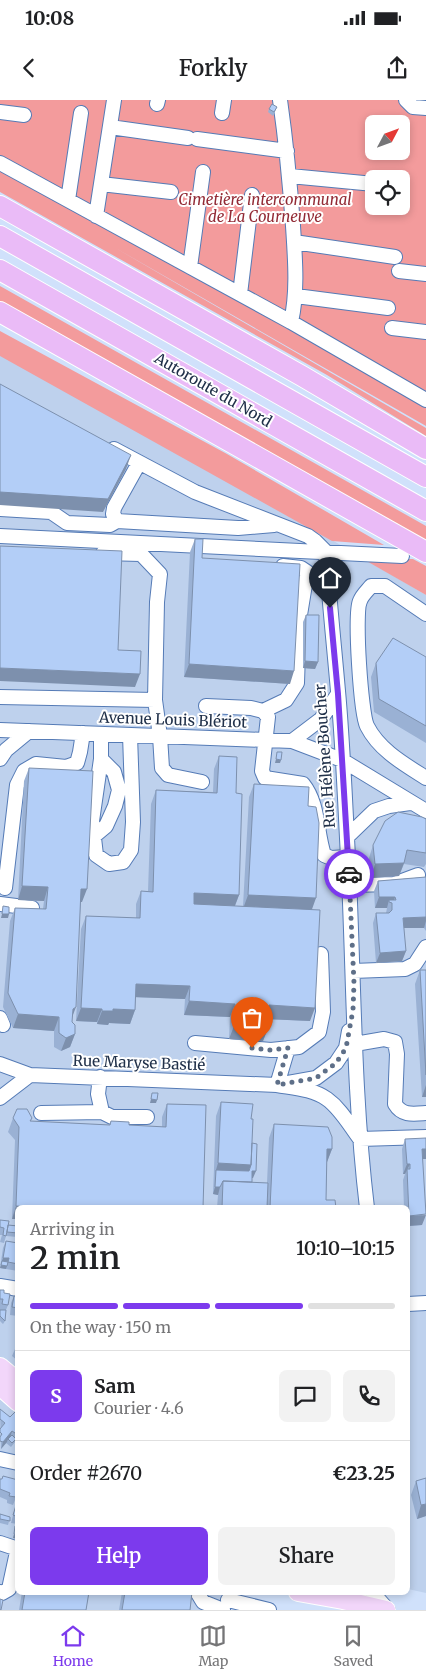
<!DOCTYPE html>
<html lang="en">
<head>
<meta charset="utf-8">
<style>
  body { margin:0; font-family:Merriweather,serif; background:#f2f2f2; color:#202124; height:100vh; display:flex; flex-direction:column; font-size:19px; white-space:nowrap }
  * { box-sizing:border-box; margin:0 }
  p { font-size:16px; color:#757577 }
  .icon { flex:none; width:28px; height:28px; fill:none; stroke:currentColor; stroke-width:2; stroke-linecap:round; stroke-linejoin:round }
  .map { position:relative; flex:1; overflow:hidden }
  .sheet { position:absolute; left:15px; top:1105px; width:395px; height:390px; display:flex; flex-direction:column; background:#fff; border-radius:8px; box-shadow:0 2px 8px #0003 }
  .sheet>* { flex:none }
  .needle { width:32px; rotate:49deg }
  .fabs { position:absolute; left:365px; top:15px; display:grid; gap:10px }
  .fabs a { display:grid; place-items:center; width:45px; height:45px; border-radius:8px; background:#fff; box-shadow:0 2px 8px #0003; font-size:25px }
  .pin { position:absolute; display:grid; place-items:center; width:42px; height:42px; color:#fff; margin:-51px -21px; border-radius:50% 50% 50% 0; rotate:-45deg; box-shadow:0 0 5px #0007 }
  .pin .icon { rotate:45deg }
  .courier { position:absolute; display:grid; place-items:center; width:50px; height:50px; margin:-25px; border:4px solid #7c3aed; border-radius:50%; background:#fff; color:#222; box-shadow:0 1px 6px #0007 }
  .summary em { font-style:normal; font-weight:600 }
  .summary div { display:flex; flex-direction:column-reverse }
  .summary { display:flex; align-items:center; justify-content:space-between; height:85px; padding:0 15px }
  h1 { font-size:32px; font-weight:600; line-height:38px }
  .bar { display:grid; grid-template-columns:repeat(4,1fr); gap:8px 5px; align-content:center; height:60px; padding:0 15px }
  .bar i { height:6px; border-radius:4px; background:#e0e0e0 }
  .bar .selected { background:#7c3aed }
  .bar p { grid-column:span 4 }
  .line { display:flex; align-items:center; gap:12px; padding:0 15px; border-top:1px solid #e0e0e0 }
  .line div { flex:1 }
  .round { display:grid; place-items:center; flex:none; width:52px; height:52px; border-radius:8px; background:#f2f2f2 }
  .button { display:flex; gap:10px; margin-top:auto; padding:10px 15px }
  .button a { flex:1; height:58px; border-radius:8px; background:#7c3aed; color:#fff; font-size:20px; font-weight:600; line-height:58px; text-align:center }
  .button a+a { background:#f2f2f2; color:#202124 }
  .status { display:flex; justify-content:space-between; align-items:center; height:35px; padding:0 25px; background:#fff; direction:ltr }
  .status svg { height:14px; fill:currentColor }
  header { display:flex; justify-content:space-between; align-items:center; height:65px; padding:0 15px; background:#fff; font-size:22px; font-weight:600 }
  .menu { display:flex; justify-content:space-around; align-items:center; height:70px; border-top:1px solid #e0e0e0; background:#fff; font-size:14px; color:#757577 }
  .menu a { display:grid; justify-items:center; gap:2px }
  .menu .selected { color:#7c3aed }
  .map>svg:first-child { display:block }
</style>
</head>
<body>
<div class="status"><b>10:08</b><svg viewBox="0 0 49 12"><path d="M0 12V9h3v3zM5 12V6h3v6zM10 12V3h3v9zM15 12V0h3v12zM26 1h20v11H26zM47 4h2v5h-2z"/></svg></div>
<header><svg class="icon" aria-label="back" viewBox="0 0 24 24"><path d="M15 5l-7 7 7 7"/></svg>Forkly<svg class="icon" aria-label="share" viewBox="0 0 24 24"><path d="M12 15V3M7 8l5-5 5 5M5 13v7h14v-7"/></svg></header>
<div class="map">
<svg width="426" height="1510" viewBox="0 0 426 1510">
  <rect width="100%" height="100%" fill="#d0e1fb"/>
  <!-- built -->
  <path fill="#bed1ed" d="M 0,246 L 426,495 L 426,1493 L 408,1489 L 408,1108 L 18,1108 L 18,1492 L 223,1493 L 217,1510 L 0,1510 Z"/>
  <!-- green -->
  <path fill="#f39b9c" fill-rule="evenodd" d="M 0,0 L 426,0 L 426,326 L 112,146 L 426,328 L 426,336 L 327,275 L 0,92 ZM 374,24 L 401,24 L 401,51 L 374,51 ZM 374,79 L 401,79 L 401,106 L 374,106 Z
    M 0,186 L 426,426 L 426,443 L 0,202 Z
    M 0,231 L 227,354 L 384,445 L 332,441 L 0,256 Z
    M 363,459 L 413,459 L 426,466 L 426,495 Z"/>
  <g fill="none" stroke-linecap="round" stroke-linejoin="round">
    <!-- minor casing -->
    <g stroke="#557bb6" stroke-width="16">
      <path id="minor" d="M 280,0 C 286,42 290,84 293,126 C 295,158 298,191 291,222
        M 406,0 L 413,7 L 426,8
        M 157,4 L 158,0
        M 0,12 L 24,15
        M 222,13 L 224,0
        M 110,27 L 188,38
        M 197,39 L 287,51
        M 0,63 L 291,222 L 426,300
        M 290,76 L 374,84
        M 101,84 L 171,92
        M 68,100 L 81,13
        M 96,116 L 114,0
        M 294,142 L 395,157
        M 190,167 L 203,72
        M 399,171 L 426,174
        M 240,194 L 252,95
        M 296,196 L 388,208
        M 392,228 L 426,232
        M 114,349 L 195,392 L 308,436 L 315,441 L 326,452 C 329,498 334,545 338,591 C 343,646 345,702 348,757 C 354,874 353,991 367,1108
        M 139,363 L 114,408 L 113,414 L 117,421 L 238,428 L 274,425
        M 0,409 L 51,412 L 67,423 L 110,425 L 117,421
        M 0,436 L 402,456
        M 103,453 L 141,454 L 160,474 L 157,502 L 155,600
        M 426,514 L 385,486 L 371,486 C 368,490 362,495 360,501 C 354,513 361,614 367,626 C 379,650 404,664 426,678
        M 0,597 L 155,600 L 160,636 L 162,668 L 168,675 L 202,682
        M 206,606 L 251,608 L 263,611 L 268,617 L 262,671 L 265,678 L 303,684 C 319,704 316,731 324,755 L 331,758 L 348,757
        M 263,611 L 286,600 L 297,583 L 299,521 L 307,472 L 301,468 L 283,466
        M 0,630 L 292,641 L 342,660 L 426,711
        M 101,634 L 101,659 L 92,721 L 96,755 L 109,764 L 123,762 L 131,750 L 133,722 L 130,635
        M 292,641 L 321,619 L 338,594
        M 0,659 L 6,650 L 29,631
        M 94,736 L 106,726 L 115,706 L 119,690 L 114,672 L 101,659
        M 347,737 L 374,711 L 389,706 L 410,703
        M 349,785 L 394,784 L 418,775
        M 5,788 L 17,685 L 24,671 L 36,664 L 66,667 L 77,663 L 80,652 L 83,633
        M 0,804 L 32,808
        M 353,871 L 405,869 L 415,864 L 426,847
        M 0,918 L 3,925
        M 195,943 L 271,950 L 299,947 L 319,932 L 323,912 L 321,854
        M 355,944 L 384,939 L 395,942 L 397,954 L 395,1004 C 402,1016 413,1014 426,1013
        M 0,964 L 30,975 L 277,985 C 294,988 313,989 327,999 C 341,1009 350,1026 360,1039 L 426,1037
        M 100,977 L 98,994 L 102,1012 L 112,1017 L 147,1017
        M 288,983 L 316,978 L 336,963 L 346,948 L 349,931
        M 277,985 L 288,948
        M 0,998 L 30,975
        M 41,1013 L 102,1012
        M 0,1186 L 18,1189
        M 408,1204 L 426,1203
        M 0,1359 L 18,1363
        M 0,1443 L 15,1448 L 17,1452 L 9,1489 L 2,1493 L 0,1492
        M 197,1492 L 203,1502 L 223,1510
        M 372,1492 L 388,1510
        M 228,1500 L 269,1510"/>
    </g>
    <!-- major casing -->
    <g stroke="#fff" stroke-width="20">
      <path id="major" d="M 0,1267 L 18,1282
        M 0,1286 L 18,1302
        M 298,1492 L 343,1500 L 386,1510"/>
    </g>
    <!-- highway casing -->
    <g stroke="#fff" stroke-width="22">
      <path id="highway" d="M 0,106 L 302,276 L 426,349
        M 0,136 L 426,377
        M 0,170 L 426,411
        M 0,212 L 426,452"/>
    </g>
    <!-- minor -->
    <use href="#minor" stroke="#fff" stroke-width="14"/>
    <!-- major -->
    <use href="#major" stroke="#f2d6fa" stroke-width="18"/>
    <!-- highway -->
    <use href="#highway" stroke="#eabbf7" stroke-width="20"/>
  </g>
  <!-- wall -->
  <path fill="#9ab1d4" d="M 277,7 L 273,16 L 268,12 L 269,9 Z
    M 195,439 L 202,458 L 290,584 L 184,577 L 190,452 Z
    M 306,515 L 318,562 L 315,569 L 303,568 L 303,522 Z
    M 426,557 L 426,643 L 374,612 L 371,577 L 376,563 Z
    M 219,656 L 236,693 L 239,795 L 235,806 L 243,806 L 249,697 L 254,684 L 308,706 L 312,810 L 310,921 L 268,919 L 268,928 L 263,941 L 229,939 L 230,917 L 184,915 L 185,899 L 136,897 L 135,910 L 130,924 L 109,923 L 108,925 L 97,924 L 97,922 L 76,921 L 81,829 L 86,816 L 136,818 L 136,804 L 141,791 L 148,791 L 151,704 L 156,690 L 213,692 L 214,669 Z
    M 29,668 L 82,802 L 81,802 L 72,917 L 72,922 L 75,934 L 70,947 L 61,951 L 54,947 L 54,931 L 13,928 L 3,907 L 10,821 L 15,808 L 43,809 L 44,801 L 18,800 L 24,681 Z
    M 426,719 L 426,764 L 424,767 L 404,764 L 399,776 L 371,778 L 369,758 L 373,745 Z
    M 426,777 L 426,831 L 424,828 L 404,828 L 406,851 L 402,861 L 376,863 L 373,823 L 376,813 L 386,813 L 387,808 L 375,808 L 374,791 L 378,781 Z
    M 420,870 L 426,870 L 426,997 L 422,997 L 415,884 Z
    M 221,1002 L 251,1019 L 253,1078 L 252,1078 L 252,1082 L 267,1083 L 269,1038 L 274,1024 L 332,1049 L 327,1062 L 326,1100 L 336,1108 L 217,1108 L 218,1095 L 213,1094 L 216,1016 Z
    M 167,1004 L 206,1005 L 18,1108 L 12,1119 L 15,1040 L 8,1032 L 13,1018 L 32,1018 L 31,1021 L 109,1025 L 111,1021 L 129,1025 L 162,1027 L 162,1017 Z
    M 405,1039 L 423,1059 L 422,1125 L 408,1126 L 408,1108 L 404,1108 L 403,1080 L 405,1074 L 403,1074 L 402,1049 Z
    M 0,1120 L 8,1125 L 18,1126 L 18,1137 L 6,1136 L 4,1143 L 0,1142 L 2,1135 L 0,1135 Z
    M 6,1141 L 18,1143 L 18,1171 L 0,1168 L 3,1148 Z
    M 0,1190 L 4,1193 L 8,1205 L 6,1210 L 5,1221 L 3,1224 L 0,1221 Z
    M 14,1196 L 18,1197 L 18,1216 L 10,1215 L 11,1203 Z
    M 18,1246 L 18,1261 L 12,1256 L 15,1249 Z
    M 0,1309 L 10,1317 L 18,1312 L 18,1344 L 15,1342 L 11,1347 L 6,1343 L 7,1342 L 1,1349 Z
    M 426,1378 L 426,1416 L 417,1419 L 411,1395 L 416,1381 Z
    M 0,1379 L 18,1392 L 13,1405 L 7,1403 L 7,1400 L 0,1397 Z
    M 18,1397 L 18,1424 L 11,1423 Z
    M 0,1414 L 10,1417 L 8,1425 L 0,1423 Z
    M 22,1492 L 89,1492 L 86,1510 L 19,1510 Z
    M 122,1492 L 192,1492 L 190,1510 L 119,1510 Z"/>
  <!-- shaded-wall -->
  <path fill="#7d90ad" d="M 131,355 L 126,369 L 103,412 L 0,405 L 0,392 Z
    M 305,561 L 318,562 L 315,569 L 303,568 Z
    M 189,564 L 294,571 L 290,584 L 184,577 Z
    M 0,568 L 140,574 L 135,587 L 0,581 Z
    M 276,659 L 281,660 L 280,663 L 275,663 Z
    M 404,763 L 399,776 L 371,778 L 375,764 Z
    M 22,786 L 48,787 L 44,801 L 18,800 Z
    M 81,789 L 87,789 L 82,802 L 76,802 Z
    M 194,793 L 239,795 L 234,808 L 189,806 Z
    M 248,795 L 316,798 L 311,812 L 243,809 Z
    M 379,797 L 395,797 L 392,807 L 392,803 L 389,800 L 387,808 L 375,808 Z
    M 2,814 L 9,814 L 8,818 L 1,818 Z
    M 426,817 L 426,821 L 424,828 L 399,828 L 403,818 Z
    M 406,851 L 402,861 L 376,863 L 380,853 Z
    M 136,884 L 190,886 L 185,899 L 131,897 Z
    M 189,901 L 235,904 L 230,917 L 184,915 Z
    M 269,905 L 315,908 L 310,921 L 264,919 Z
    M 76,907 L 71,920 L 73,909 Z
    M 81,908 L 102,909 L 97,922 L 76,921 Z
    M 113,909 L 135,910 L 130,924 L 109,923 L 108,925 L 97,924 L 102,911 Z
    M 18,914 L 59,917 L 54,931 L 13,928 Z
    M 234,926 L 268,928 L 263,941 L 229,939 Z
    M 75,934 L 70,947 L 61,951 L 66,938 Z
    M 426,985 L 426,997 L 422,997 Z
    M 151,999 L 157,1000 L 156,1003 L 150,1003 Z
    M 327,1049 L 332,1049 L 327,1062 Z
    M 422,1049 L 426,1049 L 426,1059 L 418,1059 Z
    M 218,1063 L 251,1065 L 246,1078 L 216,1070 Z
    M 407,1064 L 410,1064 L 405,1074 L 403,1074 Z
    M 252,1071 L 256,1071 L 253,1078 L 250,1078 Z
    M 215,1087 L 220,1087 L 218,1095 L 213,1094 Z
    M 16,1106 L 53,1107 L 18,1108 L 18,1119 L 12,1119 Z
    M 426,1115 L 422,1125 L 408,1126 L 408,1120 L 409,1116 Z
    M 3,1158 L 9,1158 L 6,1165 L 2,1161 Z
    M 1,1165 L 7,1166 L 6,1169 L 0,1168 Z
    M 12,1331 L 10,1338 L 8,1339 L 7,1342 L 1,1349 L 3,1342 Z
    M 426,1404 L 426,1416 L 417,1419 L 421,1405 Z
    M 14,1434 L 18,1435 L 18,1439 L 13,1438 Z"/>
  <!-- building -->
  <path fill="#b3cef7" stroke="#7d90ad" d="M 272,4 L 277,7 L 274,12 L 269,9 Z
    M 0,284 L 131,355 L 108,399 L 0,392 Z
    M 195,439 L 203,439 L 202,458 L 300,464 L 294,571 L 189,564 Z
    M 0,446 L 122,451 L 118,550 L 141,551 L 140,574 L 0,568 Z
    M 306,515 L 319,515 L 318,562 L 305,561 Z
    M 393,538 L 426,557 L 426,626 L 379,599 L 376,563 Z
    M 277,652 L 282,652 L 281,660 L 276,659 Z
    M 219,656 L 237,657 L 236,693 L 242,694 L 239,795 L 194,793 L 194,804 L 320,810 L 315,908 L 269,905 L 268,928 L 234,926 L 235,904 L 189,901 L 190,886 L 136,884 L 135,910 L 113,909 L 113,911 L 102,911 L 102,909 L 81,908 L 86,816 L 140,818 L 141,791 L 153,792 L 156,690 L 217,693 Z
    M 29,668 L 93,671 L 87,789 L 81,789 L 76,907 L 73,909 L 72,922 L 75,925 L 75,934 L 66,938 L 59,933 L 59,917 L 18,914 L 8,893 L 15,808 L 46,809 L 48,787 L 22,786 Z
    M 254,684 L 309,687 L 308,706 L 316,707 L 319,723 L 316,798 L 248,795 Z
    M 398,712 L 422,717 L 426,719 L 426,753 L 407,750 L 404,763 L 375,764 L 373,745 L 385,721 Z
    M 426,777 L 426,817 L 403,818 L 406,851 L 380,853 L 376,813 L 389,813 L 392,810 L 392,803 L 389,802 L 389,800 L 396,800 L 395,797 L 379,797 L 378,781 Z
    M 3,806 L 9,807 L 9,814 L 2,814 Z
    M 420,870 L 426,870 L 426,975 Z
    M 152,993 L 158,993 L 157,1000 L 151,999 Z
    M 221,1002 L 253,1004 L 251,1019 L 253,1019 L 251,1065 L 218,1063 Z
    M 167,1004 L 206,1005 L 203,1108 L 53,1108 L 16,1106 L 19,1027 L 13,1018 L 17,1009 L 27,1009 L 32,1018 L 30,1021 L 110,1025 L 111,1021 L 129,1022 L 129,1025 L 166,1027 Z
    M 274,1024 L 328,1027 L 332,1037 L 332,1049 L 327,1049 L 326,1100 L 335,1100 L 336,1108 L 270,1108 Z
    M 426,1038 L 426,1049 L 422,1049 L 426,1114 L 409,1116 L 407,1069 L 410,1069 L 410,1064 L 407,1064 L 405,1039 Z
    M 252,1043 L 257,1044 L 256,1071 L 252,1071 L 252,1082 L 223,1081 L 220,1087 L 215,1087 L 216,1070 L 249,1071 L 251,1065 Z
    M 223,1081 L 268,1083 L 267,1108 L 222,1108 Z
    M 0,1120 L 9,1121 L 6,1136 L 3,1135 L 4,1128 L 0,1127 Z
    M 8,1125 L 18,1126 L 18,1133 L 7,1132 Z
    M 6,1141 L 18,1143 L 18,1164 L 8,1162 L 9,1158 L 3,1158 Z
    M 2,1161 L 8,1162 L 7,1166 L 1,1165 Z
    M 0,1190 L 4,1190 L 4,1193 L 10,1194 L 8,1205 L 2,1204 L 3,1199 L 0,1199 Z
    M 14,1196 L 18,1197 L 18,1208 L 12,1207 Z
    M 0,1210 L 6,1210 L 5,1221 L 0,1216 Z
    M 0,1309 L 10,1317 L 16,1311 L 18,1312 L 18,1335 L 12,1331 L 3,1342 L 0,1341 L 0,1337 L 2,1334 L 0,1332 L 0,1329 L 5,1323 L 0,1319 Z
    M 12,1335 L 16,1339 L 12,1343 L 8,1339 Z
    M 3,1376 L 18,1380 L 18,1391 L 16,1397 L 9,1396 L 10,1393 L 0,1389 L 0,1379 L 2,1379 Z
    M 426,1378 L 426,1404 L 421,1405 L 416,1381 Z
    M 18,1399 L 18,1417 L 13,1415 Z
    M 0,1414 L 10,1417 L 10,1421 L 0,1419 Z
    M 15,1426 L 18,1427 L 18,1435 L 14,1434 Z
    M 25,1492 L 89,1492 L 86,1510 L 22,1510 Z
    M 125,1492 L 192,1492 L 190,1510 L 122,1510 Z
    M 0,1499 L 3,1500 L 1,1510 L 0,1510 Z"/>
  <g fill="none" stroke-linecap="round" stroke-linejoin="round">
    <!-- done -->
    <path stroke="#5e6f88" stroke-width="5" stroke-dasharray="0 9" d="M 252,948 L 271,950 L 288,948 L 277,985 L 316,978 L 336,963 L 346,948 L 353,910 L 354,883 L 349,774"/>
    <!-- route -->
    <path stroke="#7c3aed" stroke-width="6" d="M 330,508 L 338,594 L 349,774"/>
  </g>
  <g text-anchor="middle" stroke-width="4" stroke-linejoin="round" paint-order="stroke">
    <!-- park labels -->
    <g font-size="15" font-style="italic" fill="#922a35" stroke="#fff">
      <text x="265" y="105">Cimetière intercommunal<tspan x="265" dy="17">de La Courneuve</tspan></text>
    </g>
    <!-- street labels -->
    <g font-size="15" fill="#21314a" stroke="#fff">
      <text transform="translate(213 290) rotate(30)" y="5">Autoroute du Nord</text>
      <text transform="translate(173 620) rotate(2)" y="5">Avenue Louis Blériot</text>
      <text transform="translate(325 656) rotate(-94)" y="5">Rue Hélène Boucher</text>
      <text transform="translate(139 963) rotate(2)" y="5">Rue Maryse Bastié</text>
    </g>
  </g>
</svg>
<div class="fabs">
<a><svg class="needle" viewBox="-14 -14 28 28"><path d="M0-13l5 13h-10z" fill="#e53935"/><path d="M0 13l5-13h-10z" fill="#757577"/></svg></a>
<a><svg class="icon" aria-label="locate" viewBox="0 0 24 24"><circle cx="12" cy="12" r="6"/><path d="M12 2v4M12 18v4M2 12h4M18 12h4"/></svg></a>
</div>
<div class="pin" style="left:252px;top:948px;background:#ea580c"><svg class="icon" aria-label="bag" viewBox="0 0 24 24"><path d="M5 8h14l-1 12H6zM9 8a3 3 0 0 1 6 0"/></svg></div>
<div class="pin" style="left:330px;top:508px;background:#1f2937"><svg class="icon" aria-label="home" viewBox="0 0 24 24"><path d="M3 11l9-7 9 7M6 9v11h12V9"/></svg></div>
<div class="courier" style="left:349px;top:774px"><svg class="icon" aria-label="car" viewBox="0 0 24 24"><path d="M5 17H2v-5l4-1 3-4h7l3 4 3 1v5h-3M9 17h6M6 11h13"/><circle cx="7" cy="17" r="2"/><circle cx="17" cy="17" r="2"/></svg></div>
<section class="sheet">
<div class="summary"><div><h1>2 min</h1><p>Arriving in</p></div><em>10:10–10:15</em></div>
<div class="bar"><i class="selected"></i><i class="selected"></i><i class="selected"></i><i></i><p>On the way · 150 m</p></div>
<div class="line" style="height:90px"><b class="round" style="background:#7c3aed;color:#fff">S</b><div><b>Sam</b><p>Courier · 4.6</p></div><a class="round"><svg class="icon" aria-label="chat" viewBox="0 0 24 24"><path d="M4 5h16v11H9l-5 4z"/></svg></a><a class="round"><svg class="icon" aria-label="phone" viewBox="0 0 24 24"><path d="M5 4h4l2 5-3 2q2 4 5 5l2-3 5 2v4C11 20 4 13 5 4z"/></svg></a></div>
<div class="line" style="height:65px"><div>Order #2670</div><b>€23.25</b></div>
<div class="button"><a>Help</a><a>Share</a></div>
</section>
</div>
<nav class="menu">
<a class="selected"><svg class="icon" aria-label="home" viewBox="0 0 24 24"><path d="M3 11l9-7 9 7M6 9v11h12V9"/></svg>Home</a>
<a><svg class="icon" aria-label="map" viewBox="0 0 24 24"><path d="M3 6l6-2 6 2 6-2v14l-6 2-6-2-6 2zM9 4v14M15 6v14"/></svg>Map</a>
<a><svg class="icon" aria-label="saved" viewBox="0 0 24 24"><path d="M7 4h10v16l-5-4-5 4z"/></svg>Saved</a>
</nav>
</body>
</html>
